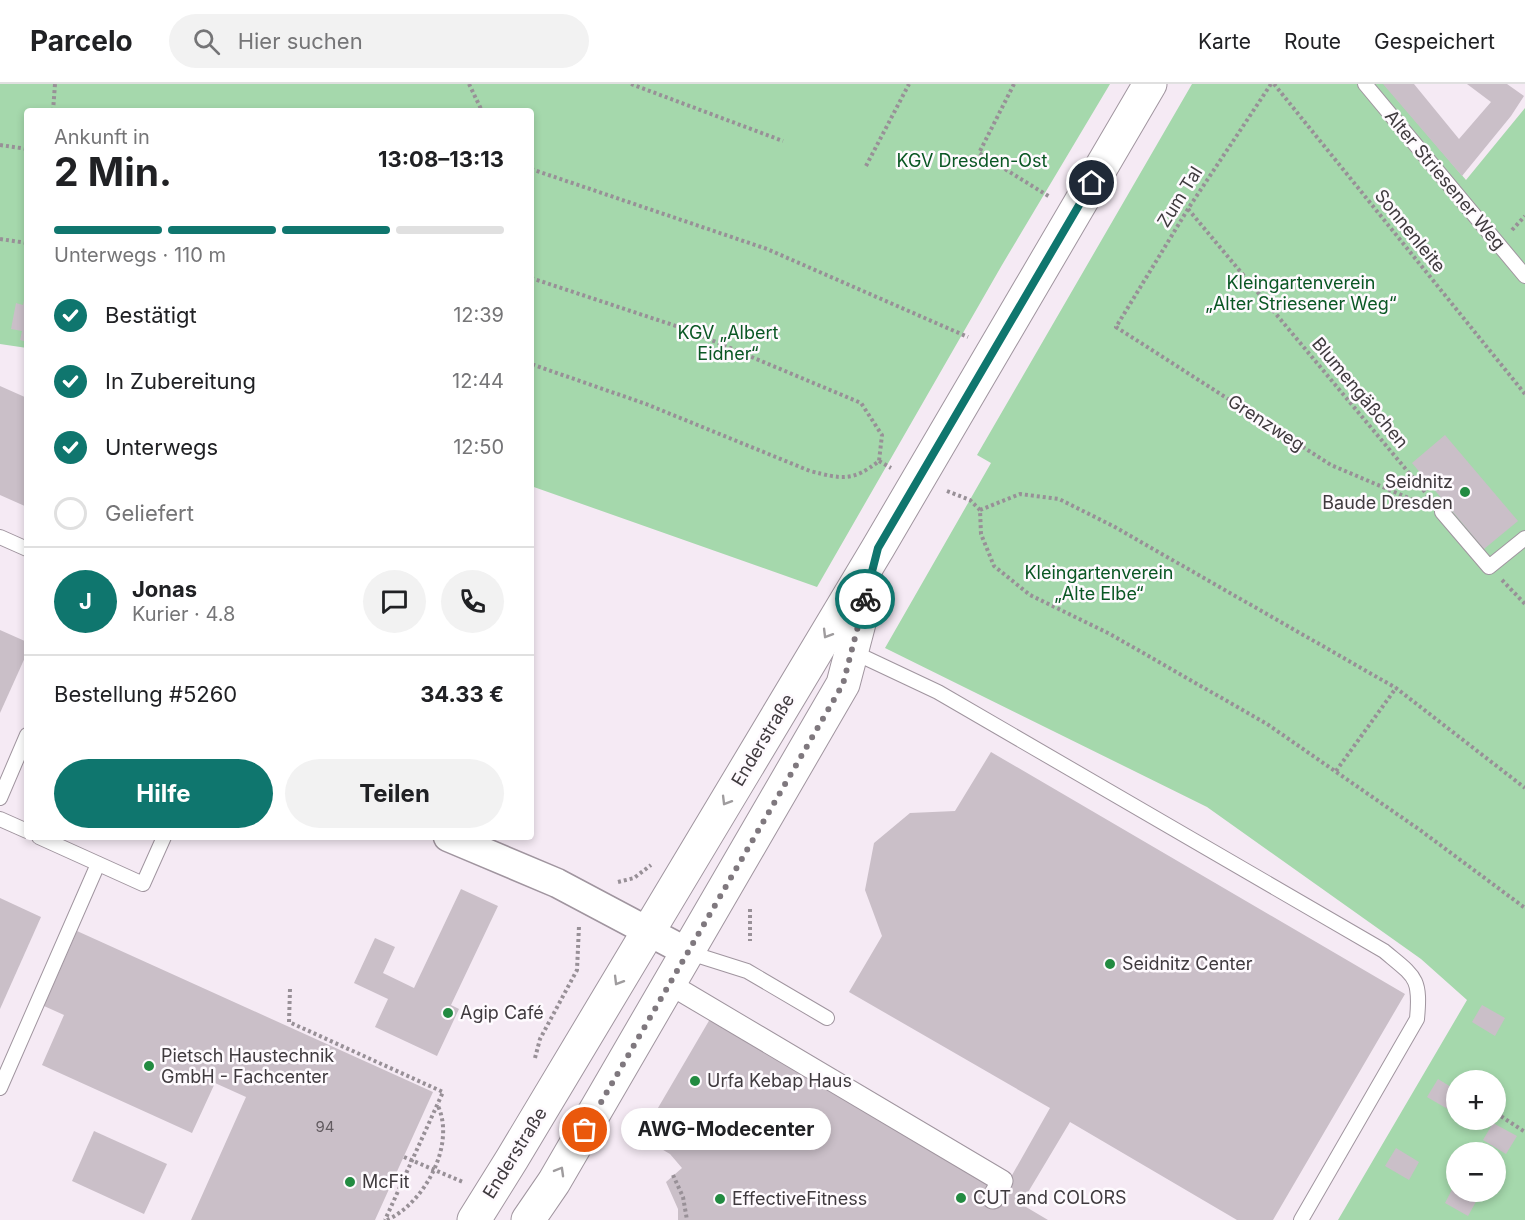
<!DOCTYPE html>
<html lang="de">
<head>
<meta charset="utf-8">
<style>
	:root { --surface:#fff; --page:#f2f2f2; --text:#202124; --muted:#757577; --line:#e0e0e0; --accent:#0f766e }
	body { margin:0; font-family:Inter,sans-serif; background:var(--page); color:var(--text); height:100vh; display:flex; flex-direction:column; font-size:22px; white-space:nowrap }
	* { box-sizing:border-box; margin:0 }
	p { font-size:20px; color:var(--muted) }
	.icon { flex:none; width:33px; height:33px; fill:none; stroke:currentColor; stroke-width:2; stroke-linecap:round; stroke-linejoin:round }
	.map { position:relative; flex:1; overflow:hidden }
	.sheet { position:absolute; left:24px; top:24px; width:510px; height:732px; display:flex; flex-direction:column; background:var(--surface); border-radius:6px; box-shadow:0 3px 9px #0003 }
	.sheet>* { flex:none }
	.tools { position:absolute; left:1446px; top:986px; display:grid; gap:12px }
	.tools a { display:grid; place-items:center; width:60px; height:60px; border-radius:50%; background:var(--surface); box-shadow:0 3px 9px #0003; font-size:30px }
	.pin { position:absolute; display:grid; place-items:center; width:51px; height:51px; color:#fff; margin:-26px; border:3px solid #fff; border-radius:50%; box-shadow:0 2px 6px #0007 }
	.courier { position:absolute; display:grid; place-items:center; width:60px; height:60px; margin:-30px; border:4px solid #0f766e; border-radius:50%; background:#fff; color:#222; box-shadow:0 2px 8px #0007 }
	.bubble { position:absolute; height:42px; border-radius:21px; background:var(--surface); box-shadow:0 3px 9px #0003; font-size:20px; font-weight:700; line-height:42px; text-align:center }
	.summary em { font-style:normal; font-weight:700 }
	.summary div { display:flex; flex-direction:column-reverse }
	.summary { display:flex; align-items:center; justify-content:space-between; height:102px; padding:0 30px }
	h1 { font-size:39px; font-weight:700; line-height:45px }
	.bar { display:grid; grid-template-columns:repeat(4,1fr); gap:9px 6px; align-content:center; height:72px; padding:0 30px }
	.bar i { height:8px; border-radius:4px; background:var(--line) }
	.bar .on { background:var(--accent) }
	.bar p { grid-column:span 4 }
	.line { display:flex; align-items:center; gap:15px; padding:0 30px; border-top:2px solid var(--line) }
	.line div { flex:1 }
	.round { display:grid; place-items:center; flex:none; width:63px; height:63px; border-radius:32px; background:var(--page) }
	ol { padding:0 30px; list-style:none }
	li { display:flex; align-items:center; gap:18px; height:66px }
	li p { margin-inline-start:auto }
	li .icon { padding:6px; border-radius:50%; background:var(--accent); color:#fff; stroke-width:4 }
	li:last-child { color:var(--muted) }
	li i { width:33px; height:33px; border:3px solid var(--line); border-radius:50% }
	.primary-button { display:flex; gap:12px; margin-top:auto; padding:12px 30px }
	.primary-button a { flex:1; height:69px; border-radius:36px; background:var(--accent); color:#fff; font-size:24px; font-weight:700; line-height:69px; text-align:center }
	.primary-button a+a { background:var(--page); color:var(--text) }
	header { display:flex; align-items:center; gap:36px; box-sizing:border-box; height:84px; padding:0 30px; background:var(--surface); border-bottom:2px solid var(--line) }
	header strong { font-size:28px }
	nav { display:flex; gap:33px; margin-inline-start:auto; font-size:21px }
	.search { width:420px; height:54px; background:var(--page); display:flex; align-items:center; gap:15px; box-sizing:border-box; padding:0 21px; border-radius:33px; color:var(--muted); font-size:22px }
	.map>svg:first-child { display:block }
	.green { fill:#a5d8ac; fill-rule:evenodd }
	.building { fill:#cabfc8 }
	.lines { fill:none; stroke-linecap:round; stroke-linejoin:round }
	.service-casing { stroke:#a0959f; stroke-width:16 }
	.pedestrian-casing { stroke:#a0959f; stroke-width:23 }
	.minor-casing { stroke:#a0959f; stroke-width:31 }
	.secondary-casing { stroke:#a0959f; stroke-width:35 }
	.path { stroke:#989097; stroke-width:4; stroke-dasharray:3 3; stroke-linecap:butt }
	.service { stroke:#fff; stroke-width:14 }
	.pedestrian { stroke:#fff; stroke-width:21 }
	.minor { stroke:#fff; stroke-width:28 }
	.secondary { stroke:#fff; stroke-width:33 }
	.oneway { stroke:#9f9c9e }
	.done { stroke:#7f787e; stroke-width:6; stroke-dasharray:0 10.8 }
	.route { stroke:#0f766e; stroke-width:8 }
	.poi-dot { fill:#228b41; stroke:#fefafe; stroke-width:2 }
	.labels { text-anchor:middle; stroke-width:5; stroke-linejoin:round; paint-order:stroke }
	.number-label { font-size:15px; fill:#625b60 }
	.park-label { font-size:18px; fill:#0a5724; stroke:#fefafe }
	.street-label { font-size:18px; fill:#3f3a3e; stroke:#fefafe }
	.poi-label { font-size:18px; fill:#3f3a3e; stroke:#fefafe; text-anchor:start }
</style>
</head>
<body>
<header>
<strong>Parcelo</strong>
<div class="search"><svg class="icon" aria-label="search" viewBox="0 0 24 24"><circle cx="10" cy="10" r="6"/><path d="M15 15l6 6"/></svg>Hier suchen</div>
<nav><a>Karte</a><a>Route</a><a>Gespeichert</a></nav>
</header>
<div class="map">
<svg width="1525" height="1136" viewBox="0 0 1525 1136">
	<rect width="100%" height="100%" fill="#f5eaf4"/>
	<!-- green -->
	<g class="green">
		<path d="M0 0H1110L1002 181 817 503 531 402V27H27V264L0 260Z"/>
		<path d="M1192 0H1384L1466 96 1525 24V1136H1338L1467 916 1421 875 1207 723 885 564 991 379 977 371ZM1456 996H1496V1035H1456ZM1456 1068H1496V1107H1456Z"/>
	</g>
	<!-- building -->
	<g class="building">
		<path d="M1383 0H1414L1459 55 1491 18 1467 0H1507L1524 12 1511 32 1462 92Z"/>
		<path d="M26 208H27V258L20 256 22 247 11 245 16 219 23 221Z"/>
		<path d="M0 302 27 314V423L0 411Z"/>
		<path d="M1445 351 1518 437 1484 465 1412 379Z"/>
		<path d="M0 546 27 558V569L0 629Z"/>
		<path d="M991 668 1405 910 1273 1136H1237L1070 1038 1021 1120 1048 1136H678V1125L666 1098 682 1084 670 1070 641 1053 710 935 993 1100 998 1116 1050 1024 849 908 882 852 865 806 874 759 910 729 955 727Z"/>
		<path d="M461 805 498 822 451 921 459 925 437 972 375 943 388 915 354 899 375 854 395 863 383 889 414 904Z"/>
		<path d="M0 814 41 833 0 925Z"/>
		<path d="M77 847 433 1008 375 1136H191L246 1013 215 999 192 1049 42 981 64 931 44 922Z"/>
		<path d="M1482 921 1505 934 1495 952 1472 938Z"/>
		<path d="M1438 995 1456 1006V1017L1451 1027 1427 1013Z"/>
		<path d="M1493 1039 1517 1052 1506 1070 1483 1056Z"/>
		<path d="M94 1047 167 1080 144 1130 72 1097Z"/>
		<path d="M1396 1064 1419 1078 1409 1096 1385 1082Z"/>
		<path d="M1456 1098V1107H1466L1478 1114 1468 1132 1445 1119Z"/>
	</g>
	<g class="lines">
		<!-- service casing -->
		<g class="service-casing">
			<g id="service">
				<path d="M1365 0 1525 192"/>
				<path d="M1442 428 1489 483 1525 454"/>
				<path d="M0 453 27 465"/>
				<path d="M851 567 938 608 1384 867C1415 893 1421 893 1417 935L1301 1136"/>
				<path d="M0 714 27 651"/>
				<path d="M0 735 27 747"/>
				<path d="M39 753 143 800 164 753"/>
				<path d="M687 868 747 887 827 934"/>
				<path d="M0 1004 98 780"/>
			</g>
		</g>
		<!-- pedestrian casing -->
		<g class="pedestrian-casing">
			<path id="pedestrian" d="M668 899 1002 1097 993 1114"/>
		</g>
		<!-- minor casing -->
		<g class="minor-casing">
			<path id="minor" d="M448 753 557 799 687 868"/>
		</g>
		<!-- secondary casing -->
		<g class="secondary-casing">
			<g id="secondary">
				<path d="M474 1136 512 1075 878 464 1150 0"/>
				<path d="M528 1136 554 1098 843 600 869 501"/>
			</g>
		</g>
		<!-- path -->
		<g class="path">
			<path d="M469 0 482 27"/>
			<path d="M631 0 783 57"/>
			<path d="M1014 0 979 69 1050 113"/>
			<path d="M1271 0 1188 125 1116 243 1331 381 1425 421"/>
			<path d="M1274 0 1525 310"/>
			<path d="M53 27 55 0"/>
			<path d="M0 61 27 65"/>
			<path d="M866 82 909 0"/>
			<path d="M531 85 767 165 968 253"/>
			<path d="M1188 125 1430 414"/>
			<path d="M1512 146 1525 132"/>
			<path d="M0 155 27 159"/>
			<path d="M531 194 685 245 861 319 882 351 879 377C852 398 842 395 810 387L646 320 531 280"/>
			<path d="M879 377 891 384"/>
			<path d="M947 407 970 416 980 426 981 450 994 482 1030 511 1110 550 1267 640 1420 746 1525 824"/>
			<path d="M980 426 1020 410 1059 415 1113 442 1396 604 1525 704"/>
			<path d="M1502 496 1525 520"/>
			<path d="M1336 687 1396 604"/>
			<path d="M618 798 634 794 651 781"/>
			<path d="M750 825V857"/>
			<path d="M290 905 289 938 443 1008 385 1136"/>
			<path d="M535 974 540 955 577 886 579 842"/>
			<path d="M1496 1029 1525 1048"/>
			<path d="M404 1073 463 1098"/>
			<path d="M673 1091 683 1113 687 1136"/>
			<path d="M387 1136C425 1119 457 1059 437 1020"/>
		</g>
		<!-- service -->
		<use href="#service" class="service"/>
		<!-- pedestrian -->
		<use href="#pedestrian" class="pedestrian"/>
		<!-- minor -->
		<use href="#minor" class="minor"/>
		<!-- secondary -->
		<use href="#secondary" class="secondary"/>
	</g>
	<!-- one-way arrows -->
	<defs><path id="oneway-chevron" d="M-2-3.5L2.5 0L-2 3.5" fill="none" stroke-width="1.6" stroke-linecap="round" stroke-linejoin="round" transform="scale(1.5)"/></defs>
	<g class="oneway">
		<use href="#oneway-chevron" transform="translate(827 550) rotate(121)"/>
		<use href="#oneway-chevron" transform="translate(726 717) rotate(121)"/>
		<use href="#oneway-chevron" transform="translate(618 897) rotate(121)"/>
		<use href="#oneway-chevron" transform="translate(560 1087) rotate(-60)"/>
	</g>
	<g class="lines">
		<!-- done -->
		<path class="done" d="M585 1046 843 600 865 515"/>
		<!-- route -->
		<path class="route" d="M865 515 878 464 1092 99"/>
	</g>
	<!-- markers -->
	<g class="poi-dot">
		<circle cx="1465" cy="408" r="6"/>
		<circle cx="1110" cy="880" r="6"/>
		<circle cx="448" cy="929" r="6"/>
		<circle cx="149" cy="982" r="6"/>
		<circle cx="695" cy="997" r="6"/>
		<circle cx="350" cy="1098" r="6"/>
		<circle cx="961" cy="1114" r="6"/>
		<circle cx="720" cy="1115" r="6"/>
	</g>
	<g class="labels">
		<!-- number labels -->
		<g class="number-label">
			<text x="325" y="1048">94</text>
		</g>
		<!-- park labels -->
		<g class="park-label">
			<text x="972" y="83">KGV Dresden-Ost</text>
			<text x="1301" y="205">Kleingartenverein<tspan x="1301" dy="21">„Alter Striesener Weg“</tspan></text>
			<text x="728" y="255">KGV „Albert<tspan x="728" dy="21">Eidner“</tspan></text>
			<text x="1099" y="495">Kleingartenverein<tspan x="1099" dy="21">„Alte Elbe“</tspan></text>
		</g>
		<!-- street labels -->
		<g class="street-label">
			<text transform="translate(1445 96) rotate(50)" y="6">Alter Striesener Weg</text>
			<text transform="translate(1180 113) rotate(-58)" y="6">Zum Tal</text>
			<text transform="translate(1410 147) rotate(51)" y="6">Sonnenleite</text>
			<text transform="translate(1360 309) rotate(50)" y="6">Blumengäßchen</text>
			<text transform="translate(1266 339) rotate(33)" y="6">Grenzweg</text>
			<text transform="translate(763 656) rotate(-59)" y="6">Enderstraße</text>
			<text transform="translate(515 1069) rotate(-58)" y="6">Enderstraße</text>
		</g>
		<!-- poi labels -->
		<g class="poi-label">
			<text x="1453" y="404" text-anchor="end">Seidnitz<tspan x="1453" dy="21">Baude Dresden</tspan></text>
			<text x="1122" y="886">Seidnitz Center</text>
			<text x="460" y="935">Agip Café</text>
			<text x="161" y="978">Pietsch Haustechnik<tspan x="161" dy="21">GmbH - Fachcenter</tspan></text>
			<text x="707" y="1003">Urfa Kebap Haus</text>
			<text x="362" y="1104">McFit</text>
			<text x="973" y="1120">CUT and COLORS</text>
			<text x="732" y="1121">EffectiveFitness</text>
		</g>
	</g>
</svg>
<div class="tools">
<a>+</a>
<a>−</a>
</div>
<div class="pin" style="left:585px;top:1046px;background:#ea580c"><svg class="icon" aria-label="bag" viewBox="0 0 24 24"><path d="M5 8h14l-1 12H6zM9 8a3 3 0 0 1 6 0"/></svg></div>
<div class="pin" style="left:1092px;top:99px;background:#1f2937"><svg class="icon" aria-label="home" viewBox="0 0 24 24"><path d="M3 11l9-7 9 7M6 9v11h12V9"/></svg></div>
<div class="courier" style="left:865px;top:515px"><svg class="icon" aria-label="bike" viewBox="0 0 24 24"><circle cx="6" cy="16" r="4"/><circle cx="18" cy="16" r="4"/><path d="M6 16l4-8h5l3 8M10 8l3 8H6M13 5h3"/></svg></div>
<div class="bubble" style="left:621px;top:1024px;width:210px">AWG-Modecenter</div>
<section class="sheet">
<div class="summary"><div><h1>2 Min.</h1><p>Ankunft in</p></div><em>13:08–13:13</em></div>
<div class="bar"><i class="on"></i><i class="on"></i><i class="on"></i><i></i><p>Unterwegs · 110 m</p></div>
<ol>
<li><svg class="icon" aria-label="check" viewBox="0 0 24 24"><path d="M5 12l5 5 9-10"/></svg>Bestätigt<p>12:39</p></li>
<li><svg class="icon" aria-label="check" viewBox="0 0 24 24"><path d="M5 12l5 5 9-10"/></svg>In Zubereitung<p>12:44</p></li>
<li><svg class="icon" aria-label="check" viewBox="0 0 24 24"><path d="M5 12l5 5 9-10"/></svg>Unterwegs<p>12:50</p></li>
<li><i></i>Geliefert</li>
</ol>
<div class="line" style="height:108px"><b class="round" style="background:var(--accent);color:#fff">J</b><div><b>Jonas</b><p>Kurier · 4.8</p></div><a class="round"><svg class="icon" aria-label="chat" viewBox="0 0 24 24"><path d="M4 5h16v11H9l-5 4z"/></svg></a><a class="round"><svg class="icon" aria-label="phone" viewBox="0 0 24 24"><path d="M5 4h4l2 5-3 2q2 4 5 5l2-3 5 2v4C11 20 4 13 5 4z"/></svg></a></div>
<div class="line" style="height:78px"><div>Bestellung #5260</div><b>34.33 €</b></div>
<div class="primary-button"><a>Hilfe</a><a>Teilen</a></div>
</section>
</div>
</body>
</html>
